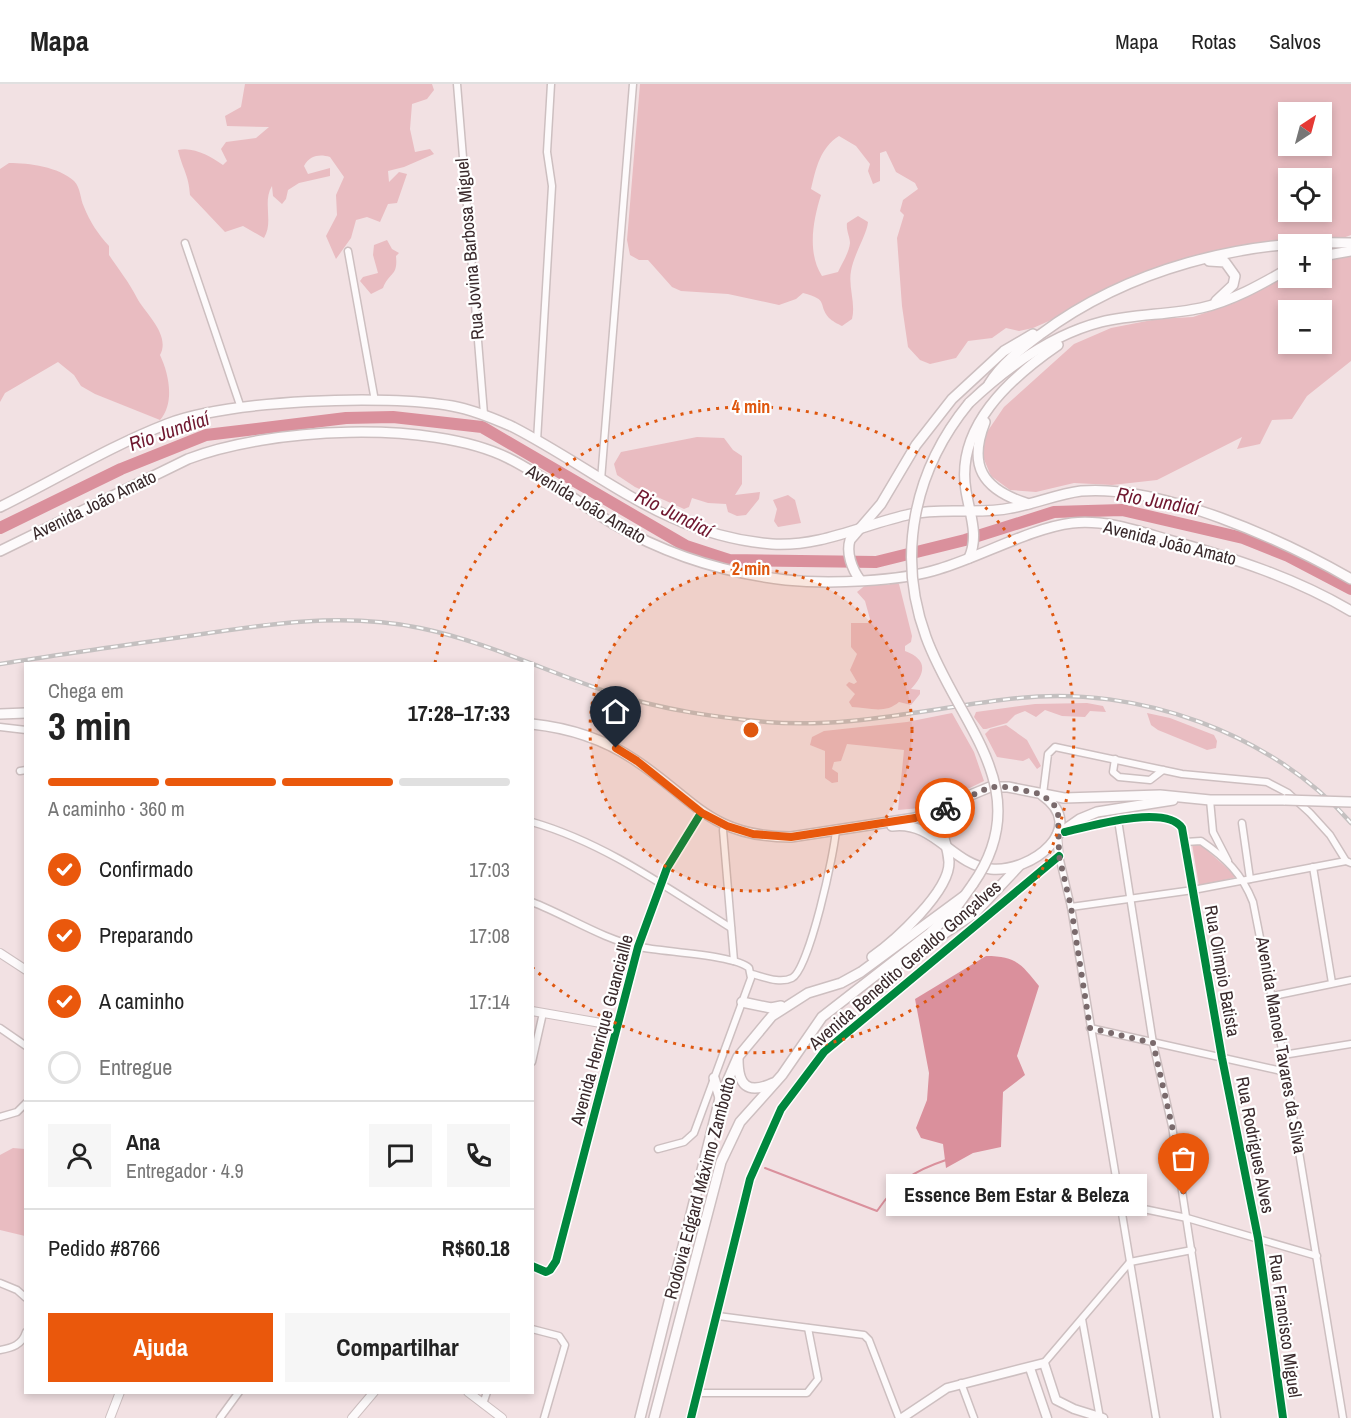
<!DOCTYPE html>
<html lang="pt">
<head>
<meta charset="utf-8">
<style>
	:root { --surface:#fff; --page:#f6f6f6; --text:#222; --muted:#767676; --line:#e0e0e0; --accent:#ea580c }
	body { margin:0; font-family:"Archivo Narrow",sans-serif; background:var(--page); color:var(--text); height:100vh; display:flex; flex-direction:column; font-size:22px; white-space:nowrap }
	* { box-sizing:border-box; margin:0 }
	p { font-size:20px; color:var(--muted) }
	.icon { flex:none; width:33px; height:33px; fill:none; stroke:currentColor; stroke-width:2; stroke-linecap:round; stroke-linejoin:round }
	.map { position:relative; flex:1; overflow:hidden }
	.side { position:absolute; left:24px; top:578px; width:510px; height:732px; display:flex; flex-direction:column; background:var(--surface); border-radius:0px; box-shadow:0 3px 9px #0003 }
	.side>* { flex:none }
	.needle { width:39px; rotate:36deg }
	.fabs { position:absolute; left:1278px; top:18px; display:grid; gap:12px }
	.fabs a { display:grid; place-items:center; width:54px; height:54px; border-radius:0px; background:var(--surface); box-shadow:0 3px 9px #0003; font-size:30px }
	.pin { position:absolute; display:grid; place-items:center; width:51px; height:51px; color:#fff; margin:-62px -26px; border-radius:50% 50% 50% 0; rotate:-45deg; box-shadow:0 0 6px #0007 }
	.pin .icon { rotate:45deg }
	.courier { position:absolute; display:grid; place-items:center; width:60px; height:60px; margin:-30px; border:4px solid #ea580c; border-radius:50%; background:#fff; color:#222; box-shadow:0 2px 8px #0007 }
	.bubble { position:absolute; height:42px; border-radius:0px; background:var(--surface); box-shadow:0 3px 9px #0003; font-size:20px; font-weight:700; line-height:42px; text-align:center }
	.overview em { font-style:normal; font-weight:700 }
	.overview div { display:flex; flex-direction:column-reverse }
	.overview { display:flex; align-items:center; justify-content:space-between; height:102px; padding:0 24px }
	h1 { font-size:39px; font-weight:700; line-height:45px }
	.bar { display:grid; grid-template-columns:repeat(4,1fr); gap:9px 6px; align-content:center; height:72px; padding:0 24px }
	.bar i { height:8px; border-radius:4px; background:var(--line) }
	.bar .on { background:var(--accent) }
	.bar p { grid-column:span 4 }
	.line { display:flex; align-items:center; gap:15px; padding:0 24px; border-top:2px solid var(--line) }
	.line div { flex:1 }
	.round { display:grid; place-items:center; flex:none; width:63px; height:63px; border-radius:0px; background:var(--page) }
	ol { padding:0 24px; list-style:none }
	li { display:flex; align-items:center; gap:18px; height:66px }
	li p { margin-inline-start:auto }
	li .icon { padding:6px; border-radius:50%; background:var(--accent); color:#fff; stroke-width:4 }
	li:last-child { color:var(--muted) }
	li i { width:33px; height:33px; border:3px solid var(--line); border-radius:50% }
	.action { display:flex; gap:12px; margin-top:auto; padding:12px 24px }
	.action a { flex:1; height:69px; border-radius:0px; background:var(--accent); color:#fff; font-size:24px; font-weight:700; line-height:69px; text-align:center }
	.action a+a { background:var(--page); color:var(--text) }
	header { display:flex; align-items:center; gap:36px; box-sizing:border-box; height:84px; padding:0 30px; background:var(--surface); border-bottom:2px solid var(--line) }
	header strong { font-size:28px }
	nav { display:flex; gap:33px; margin-inline-start:auto; font-size:21px }
	.map>svg:first-child { display:block }
	.green { fill:#e9bcc1; fill-rule:evenodd }
	.water { fill:#da909c }
	.lines { fill:none; stroke-linecap:round; stroke-linejoin:round }
	.stream { stroke:#da909c; stroke-width:2 }
	.river { stroke:#da909c; stroke-width:12 }
	.minor-casing { stroke:#cdbfc0; stroke-width:9 }
	.tertiary-casing { stroke:#cdbfc0; stroke-width:10 }
	.secondary-casing { stroke:#cdbfc0; stroke-width:11 }
	.primary-casing { stroke:#cdbfc0; stroke-width:12 }
	.minor { stroke:#fdfafb; stroke-width:6 }
	.tertiary { stroke:#fdfafb; stroke-width:8 }
	.secondary { stroke:#fdfafb; stroke-width:8 }
	.primary { stroke:#fdfafb; stroke-width:9 }
	.rail-casing { stroke:#c4c0c0; stroke-width:4.5 }
	.rail { stroke:#fff; stroke-width:2; stroke-dasharray:7; stroke-linecap:butt }
	.primary-bridge-casing { stroke:#cdbfc0; stroke-width:12; stroke-linecap:butt }
	.primary-bridge { stroke:#fdfafb; stroke-width:9 }
	.cycleway-casing { stroke:#fff; stroke-width:11 }
	.cycleway { stroke:#00873e; stroke-width:8 }
	.done { stroke:#7a6a6c; stroke-width:6; stroke-dasharray:0 10.8 }
	.route { stroke:#ea580c; stroke-width:8 }
	.ring { fill:none; stroke:#df570e; stroke-width:3; stroke-dasharray:3 6 }
	.labels { text-anchor:middle; stroke-width:4.5; stroke-linejoin:round; paint-order:stroke }
	.street-label { font-size:18px; fill:#3a2a2c; stroke:#fff }
	.water-label { font-size:20px; font-style:italic; fill:#6f172f; stroke:#fff }
	.centre { fill:#df570e; stroke:#fff; stroke-width:3 }
	.ring-label { font-size:18px; text-anchor:middle; font-weight:bold; fill:#df570e; stroke:#fff; stroke-width:4.5; stroke-linejoin:round; paint-order:stroke }
</style>
</head>
<body>
<header>
<strong>Mapa</strong>
<nav><a>Mapa</a><a>Rotas</a><a>Salvos</a></nav>
</header>
<div class="map">
<svg width="1351" height="1334" viewBox="0 0 1351 1334">
	<rect width="100%" height="100%" fill="#f2e1e3"/>
	<!-- green -->
	<g class="green">
		<path d="M245 0H432L434 6 427 15 412 20 410 45 415 68 430 65 434 70 404 83 388 87 389 98 399 88 407 90 397 119 388 120 380 138 367 133 356 136 351 154 336 175 326 152 337 131 336 111 344 93 330 73C320 70 310 71 304 82L308 90 330 84V92L299 99 288 106 286 115 282 120 273 112 272 102C262 118 274 138 264 154L243 142 225 148 190 111C189 91 182 84 178 66 193 62 212 73 223 81L227 77 221 65 226 58 256 54 269 43 227 42 225 32 241 23Z"/>
		<path d="M640 0H1351V151L1340 155 1255 160 1195 173 1033 244 1019 247 1006 244 992 254 968 257 956 274 930 280 920 276 908 263 902 222 897 154 904 131 900 127 903 116 918 105 915 99 896 88 886 67 880 69V97L873 100 868 87 870 80 856 62 839 52C820 64 816 84 811 105L821 111C813 136 807 169 822 192L838 188C842 179 849 169 850 159 850 153 846 147 847 139L858 132 868 138C867 150 854 170 851 187 848 203 856 219 852 235L842 242C838 240 832 237 829 234 817 220 830 216 803 209L796 215 779 221 728 210 681 207 672 203 648 176H639L630 171 627 156ZM1288 28H1322V62H1288ZM1288 94H1322V128H1288Z"/>
		<path d="M9 79C29 79 59 83 74 97 81 104 80 115 84 123 90 138 98 150 109 162V171C119 186 129 198 137 214 145 229 171 251 160 271 169 290 175 319 160 336L95 310 81 302 74 291 58 278 5 309 0 318V85Z"/>
		<path d="M387 156 392 165 399 169 396 172C398 193 390 187 383 204L371 210 360 197 363 193 378 189 373 171 374 161Z"/>
		<path d="M1345 170H1351V277L1307 312 1292 335 1272 336 1260 360 1237 365 1242 353 1157 396 1112 401 1074 399 1036 408 1010 406 991 392 983 373 985 351 1004 323 1074 260 1111 244 1157 235 1193 233 1237 218 1288 191V194H1322V178ZM1288 226H1322V260H1288Z"/>
		<path d="M697 353 724 354 733 366 742 372V400L735 411 760 408 759 415 746 431 737 432 728 428 726 420 708 419 692 414 689 423 684 425 635 403 617 391 614 380 621 368Z"/>
		<path d="M788 411 795 416 801 439 778 443 774 437 777 425 773 416Z"/>
		<path d="M892 498 899 500 912 552 911 558 905 562V567C929 576 925 590 911 605L920 606V610L911 621 899 618C884 631 868 623 852 623L849 618 855 610 846 601 849 598 854 600 857 598 850 586 857 570 851 563V539H868L870 535 865 517 857 508 867 500 889 501Z"/>
		<path d="M1087 619 1103 622 1106 628 1090 627 1085 633 1062 632 1045 626 1036 633 1025 627 1015 631 1007 639 986 645H983L974 633 976 628 1035 620Z"/>
		<path d="M952 629 974 668 984 697 931 723 898 726 904 666 847 660 841 677 834 678 832 685 838 689V698L832 699 825 694V667L810 661 812 653 824 647 907 638Z"/>
		<path d="M1147 629 1170 634 1214 651 1217 657 1216 664 1207 666 1158 646 1151 641Z"/>
		<path d="M1006 641 1027 656 1041 682 1037 685 1029 674 1023 677 997 673 985 650 990 645Z"/>
		<path d="M1192 760H1200L1237 793 1199 802Z"/>
		<path d="M13 1064 25 1065V1152L0 1146V1071Z"/>
	</g>
	<!-- water -->
	<path class="water" d="M986 872C1016 872 1021 880 1039 902L1017 972 1025 991 1003 1008 1001 1063 973 1069 946 1084 943 1060 921 1054 916 1044 927 1016 929 989 915 915Z"/>
	<g class="lines">
		<!-- stream -->
		<path class="stream" d="M765 1084 877 1127C897 1098 913 1087 946 1076"/>
		<!-- river -->
		<path class="river" d="M0 444 121 385 206 351 346 334 393 333 482 343 686 462 729 476 876 478 965 456 1054 428 1122 426 1243 454 1288 472 1351 505"/>
		<!-- minor casing -->
		<g class="minor-casing">
			<g id="minor">
				<path d="M457 0 484 330"/>
				<path d="M185 159 241 324"/>
				<path d="M348 167 375 317"/>
				<path d="M537 357 552 102 547 68 551 0"/>
				<path d="M601 396 633 0"/>
				<path d="M0 643 26 646"/>
				<path d="M1115 675 1113 688 1119 693 1150 696 1163 686"/>
				<path d="M20 687 26 686"/>
				<path d="M1043 710 1048 670 1055 663 1182 690 1267 698 1288 709 1310 729 1330 751 1346 777 1351 779"/>
				<path d="M1210 716 1213 748 1228 777"/>
				<path d="M1118 736 1153 959 1172 1042 1217 1334"/>
				<path d="M532 738C605 759 667 804 731 844"/>
				<path d="M1242 739 1250 795"/>
				<path d="M723 746 734 877"/>
				<path d="M1066 747C1090 742 1166 720 1182 744L1222 974 1258 1154 1283 1334"/>
				<path d="M1185 758 1201 757C1226 774 1242 790 1253 818L1283 971 1343 1334"/>
				<path d="M1059 772 1071 823 1156 1334"/>
				<path d="M1313 783 1332 899"/>
				<path d="M532 818C568 832 602 855 640 863 662 868 736 871 749 884L751 894 694 1049 684 1058 658 1065"/>
				<path d="M1071 823 1193 806 1346 777"/>
				<path d="M752 890C764 893 780 900 792 894 809 886 835 767 836 745"/>
				<path d="M1273 912 1351 896"/>
				<path d="M0 944 26 962"/>
				<path d="M1090 944 1286 988"/>
				<path d="M1283 971 1351 960"/>
				<path d="M532 978 543 929"/>
				<path d="M0 1033 17 1028 26 1019"/>
				<path d="M1120 1120 1187 1134 1317 1172"/>
				<path d="M1130 1178 1192 1166"/>
				<path d="M0 1199 17 1206 26 1214"/>
				<path d="M718 1232 864 1251 869 1256 899 1334"/>
				<path d="M1082 1235 1100 1334"/>
				<path d="M532 1245 559 1252 565 1261 544 1334"/>
				<path d="M0 1266C12 1264 22 1261 26 1248"/>
				<path d="M1044 1279 1130 1178"/>
				<path d="M961 1299 974 1334"/>
				<path d="M699 1309H807L818 1295 808 1244"/>
				<path d="M483 1320 487 1308"/>
				<path d="M220 1334 239 1308"/>
			</g>
		</g>
		<!-- tertiary casing -->
		<g class="tertiary-casing">
			<g id="tertiary">
				<path d="M0 869 26 886"/>
				<path d="M532 927 618 942"/>
				<path d="M532 1182 546 1188 550 1186 556 1177 638 863 667 784 701 729"/>
				<path d="M468 1308 502 1334"/>
				<path d="M110 1334 120 1308"/>
				<path d="M352 1334 374 1308"/>
				<path d="M691 1334 750 1095 781 1025 824 968 1059 772 1057 751"/>
			</g>
		</g>
		<!-- secondary casing -->
		<g class="secondary-casing">
			<g id="secondary">
				<path d="M1030 1284 1047 1334"/>
				<path d="M902 1334 947 1304 1044 1279 1056 1316 1074 1325 1103 1334"/>
			</g>
		</g>
		<!-- primary casing -->
		<g class="primary-casing">
			<g id="primary">
				<path d="M1322 172 1351 167"/>
				<path d="M1209 177 1225 178 1235 192 1233 201 1216 217"/>
				<path d="M989 300C1002 279 1021 265 1041 250 1128 185 1244 155 1351 159"/>
				<path d="M969 319C1006 284 1050 251 1101 238 1134 230 1168 231 1201 224 1232 217 1260 201 1288 185"/>
				<path d="M985 338C968 381 982 405 1026 419"/>
				<path d="M0 423C55 396 110 362 167 340 230 316 385 310 452 322 474 326 493 334 513 343 602 389 667 452 772 460 822 463 864 440 911 430 944 423 979 431 1011 424 1035 420 1057 410 1081 407 1160 400 1283 456 1351 495"/>
				<path d="M0 467 188 375C268 344 429 335 508 374 544 392 577 418 612 439 665 470 725 489 786 496 828 500 899 498 939 485 980 473 1031 444 1072 439 1104 435 1138 447 1169 456 1233 474 1293 493 1351 527"/>
				<path d="M969 474C979 452 970 431 966 407 955 343 1010 294 1058 261"/>
				<path d="M860 496C852 485 846 469 850 456L881 420 916 361 952 315 1004 267 1033 250"/>
				<path d="M0 630 26 629"/>
				<path d="M532 640C570 644 604 655 635 676 694 715 710 753 791 753L915 734 990 703H1008L1064 714 1160 711 1210 716H1285"/>
				<path d="M892 742C934 736 952 781 991 785 1031 789 1090 744 1042 711"/>
				<path d="M1057 751 1080 735 1097 728 1173 716"/>
				<path d="M872 873C895 857 950 807 949 778 947 750 934 750 951 721"/>
				<path d="M885 889 975 829 1019 782"/>
				<path d="M742 918 771 924 781 922"/>
				<path d="M738 975C738 1001 747 1011 773 999"/>
				<path d="M714 994 720 1014"/>
				<path d="M640 1334 720 1014 738 973 772 932 808 909 841 899 861 888 964 812"/>
				<path d="M654 1334 721 1078 740 1038 782 991 822 933 930 849 956 824 973 800"/>
			</g>
		</g>
		<!-- minor -->
		<use href="#minor" class="minor"/>
		<!-- tertiary -->
		<use href="#tertiary" class="tertiary"/>
		<!-- secondary -->
		<use href="#secondary" class="secondary"/>
		<!-- primary -->
		<use href="#primary" class="primary"/>
		<!-- rail casing -->
		<g class="rail-casing">
			<path id="rail" d="M0 580C63 570 126 561 189 552 266 540 343 528 420 544 488 558 549 589 614 610 664 626 714 633 766 638 852 645 934 623 1019 614 1136 601 1273 649 1351 739"/>
		</g>
		<!-- rail -->
		<use href="#rail" class="rail"/>
		<!-- primary-bridge casing -->
		<g class="primary-bridge-casing">
			<g id="primary-bridge">
				<path d="M969 319C914 386 896 471 926 553 957 639 1039 705 973 800"/>
				<path d="M1285 716 1351 718"/>
			</g>
		</g>
		<!-- primary-bridge -->
		<use href="#primary-bridge" class="primary-bridge"/>
		<!-- cycleway casing -->
		<g class="cycleway-casing">
			<g id="cycleway">
				<path d="M1065 748C1090 742 1166 720 1182 744L1222 974 1258 1154 1283 1334"/>
				<path d="M532 1182 546 1188 550 1186 556 1177 638 863 667 784 701 729"/>
				<path d="M691 1334 750 1095 781 1025 824 968 1059 772"/>
			</g>
		</g>
		<!-- cycleway -->
		<use href="#cycleway" class="cycleway"/>
	</g>
	<g class="lines">
		<!-- done -->
		<path class="done" d="M945 724 990 703H1008L1040 710 1052 718 1058 727 1059 772 1071 823 1090 944 1153 959 1172 1042 1184 1111"/>
		<!-- route -->
		<path class="route" d="M616 664 637 677 702 729 727 742 753 750 791 753 915 734 945 724"/>
	</g>
	<!-- distance rings -->
	<circle cx="751" cy="646" r="161" fill="#df570e" fill-opacity=".12"/>
	<g class="ring">
		<circle cx="751" cy="646" r="161"/>
		<path d="M435 579A323 323 0 1 1 533 884"/>
	</g>
	<g class="labels">
		<!-- street labels -->
		<g class="street-label">
			<text transform="translate(470 165) rotate(-95)" y="6">Rua Jovina Barbosa Miguel</text>
			<text transform="translate(586 420) rotate(31)" y="6">Avenida João Amato</text>
			<text transform="translate(94 421) rotate(-26)" y="6">Avenida João Amato</text>
			<text transform="translate(1170 459) rotate(14)" y="6">Avenida João Amato</text>
			<text transform="translate(905 881) rotate(-41)" y="6">Avenida Benedito Geraldo Gonçalves</text>
			<text transform="translate(1222 887) rotate(80)" y="6">Rua Olimpio Batista</text>
			<text transform="translate(602 946) rotate(-75)" y="6">Avenida Henrique Guanciallle</text>
			<text transform="translate(1281 961) rotate(80)" y="6">Avenida Manoel Tavares da Silva</text>
			<text transform="translate(1255 1061) rotate(79)" y="6">Rua Rodrigues Alves</text>
			<text transform="translate(700 1104) rotate(-75)" y="6">Rodovia Edgard Máximo Zambotto</text>
			<text transform="translate(1285 1242) rotate(82)" y="6">Rua Francisco Miguel</text>
		</g>
		<!-- water labels -->
		<g class="water-label">
			<text transform="translate(169 347) rotate(-19)" y="7">Rio Jundiaí</text>
			<text transform="translate(1158 417) rotate(10)" y="7">Rio Jundiaí</text>
			<text transform="translate(674 429) rotate(27)" y="7">Rio Jundiaí</text>
		</g>
	</g>
	<circle cx="751" cy="646" r="9" class="centre"/>
	<g class="ring-label">
		<text x="751" y="329">4 min</text>
		<text x="751" y="491">2 min</text>
	</g>
</svg>
<div class="fabs">
<a><svg class="needle" viewBox="-14 -14 28 28"><path d="M0-13l5 13h-10z" fill="#e53935"/><path d="M0 13l5-13h-10z" fill="#767676"/></svg></a>
<a><svg class="icon" aria-label="locate" viewBox="0 0 24 24"><circle cx="12" cy="12" r="6"/><path d="M12 2v4M12 18v4M2 12h4M18 12h4"/></svg></a>
<a>+</a>
<a>−</a>
</div>
<div class="pin" style="left:1184px;top:1111px;background:#ea580c"><svg class="icon" aria-label="bag" viewBox="0 0 24 24"><path d="M5 8h14l-1 12H6zM9 8a3 3 0 0 1 6 0"/></svg></div>
<div class="pin" style="left:616px;top:664px;background:#1f2937"><svg class="icon" aria-label="home" viewBox="0 0 24 24"><path d="M3 11l9-7 9 7M6 9v11h12V9"/></svg></div>
<div class="courier" style="left:945px;top:724px"><svg class="icon" aria-label="bike" viewBox="0 0 24 24"><circle cx="6" cy="16" r="4"/><circle cx="18" cy="16" r="4"/><path d="M6 16l4-8h5l3 8M10 8l3 8H6M13 5h3"/></svg></div>
<div class="bubble" style="left:886px;top:1090px;width:261px">Essence Bem Estar &amp; Beleza</div>
<section class="side">
<div class="overview"><div><h1>3 min</h1><p>Chega em</p></div><em>17:28–17:33</em></div>
<div class="bar"><i class="on"></i><i class="on"></i><i class="on"></i><i></i><p>A caminho · 360 m</p></div>
<ol>
<li><svg class="icon" aria-label="check" viewBox="0 0 24 24"><path d="M5 12l5 5 9-10"/></svg>Confirmado<p>17:03</p></li>
<li><svg class="icon" aria-label="check" viewBox="0 0 24 24"><path d="M5 12l5 5 9-10"/></svg>Preparando<p>17:08</p></li>
<li><svg class="icon" aria-label="check" viewBox="0 0 24 24"><path d="M5 12l5 5 9-10"/></svg>A caminho<p>17:14</p></li>
<li><i></i>Entregue</li>
</ol>
<div class="line" style="height:108px"><a class="round"><svg class="icon" aria-label="person" viewBox="0 0 24 24"><circle cx="12" cy="8" r="4"/><path d="M4 21q1-7 8-7t8 7"/></svg></a><div><b>Ana</b><p>Entregador · 4.9</p></div><a class="round"><svg class="icon" aria-label="chat" viewBox="0 0 24 24"><path d="M4 5h16v11H9l-5 4z"/></svg></a><a class="round"><svg class="icon" aria-label="phone" viewBox="0 0 24 24"><path d="M5 4h4l2 5-3 2q2 4 5 5l2-3 5 2v4C11 20 4 13 5 4z"/></svg></a></div>
<div class="line" style="height:78px"><div>Pedido #8766</div><b>R$60.18</b></div>
<div class="action"><a>Ajuda</a><a>Compartilhar</a></div>
</section>
</div>
</body>
</html>
